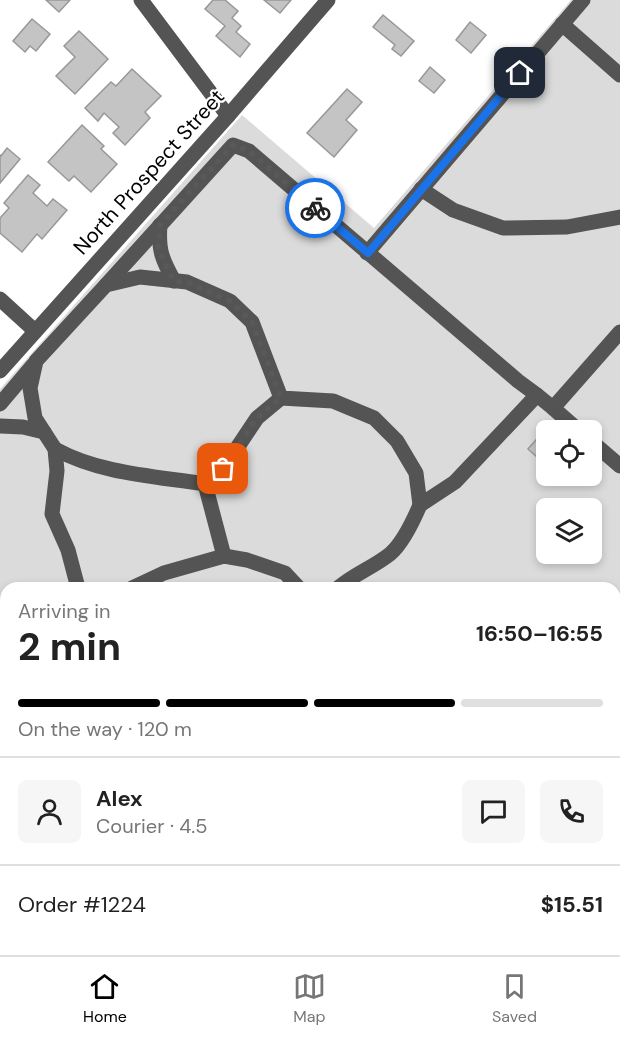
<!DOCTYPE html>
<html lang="en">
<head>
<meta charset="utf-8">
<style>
	:root { --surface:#fff; --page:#f6f6f6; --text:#222; --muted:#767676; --line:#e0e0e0; --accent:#000 }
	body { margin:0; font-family:"DM Sans",sans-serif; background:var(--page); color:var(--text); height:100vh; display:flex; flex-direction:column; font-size:22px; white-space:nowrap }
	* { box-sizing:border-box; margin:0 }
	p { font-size:20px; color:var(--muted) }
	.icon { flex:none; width:33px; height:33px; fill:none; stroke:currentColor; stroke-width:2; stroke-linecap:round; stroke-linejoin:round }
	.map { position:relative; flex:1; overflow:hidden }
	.details { position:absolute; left:0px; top:582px; width:621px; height:374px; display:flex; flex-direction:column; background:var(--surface); border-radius:18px 18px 0 0; box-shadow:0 3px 9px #0003 }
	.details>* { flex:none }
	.fabs { position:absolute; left:536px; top:420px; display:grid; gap:12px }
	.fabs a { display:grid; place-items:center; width:66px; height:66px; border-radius:9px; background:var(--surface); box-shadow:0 3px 9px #0003; font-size:30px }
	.pin { position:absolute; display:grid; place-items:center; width:51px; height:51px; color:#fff; margin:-26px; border-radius:12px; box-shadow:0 3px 9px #0006 }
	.courier { position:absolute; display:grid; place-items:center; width:60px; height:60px; margin:-30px; border:4px solid #1a73e8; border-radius:50%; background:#fff; color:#222; box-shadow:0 2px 8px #0007 }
	.overview em { font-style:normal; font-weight:700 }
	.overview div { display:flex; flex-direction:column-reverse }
	.overview { display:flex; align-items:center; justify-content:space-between; height:102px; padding:0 18px }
	h1 { font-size:39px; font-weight:700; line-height:45px }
	.bar { display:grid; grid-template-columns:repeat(4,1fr); gap:9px 6px; align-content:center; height:72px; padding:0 18px }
	.bar i { height:8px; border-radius:4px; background:var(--line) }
	.bar .selected { background:var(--accent) }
	.bar p { grid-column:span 4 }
	.line { display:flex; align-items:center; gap:15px; padding:0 18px; border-top:2px solid var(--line) }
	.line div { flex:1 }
	.round { display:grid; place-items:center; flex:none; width:63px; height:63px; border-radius:9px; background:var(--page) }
	.tabs { display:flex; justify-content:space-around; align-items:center; height:84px; border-top:2px solid var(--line); background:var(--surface); font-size:16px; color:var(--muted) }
	.tabs a { display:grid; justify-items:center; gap:3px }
	.tabs .selected { color:var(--accent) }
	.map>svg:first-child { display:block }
	.green { fill:#dbdbdb; fill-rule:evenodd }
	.building { fill:#c4c4c4; stroke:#989898; stroke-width:1.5 }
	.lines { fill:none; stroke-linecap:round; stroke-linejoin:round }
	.minor { stroke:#545454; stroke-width:15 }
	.done { stroke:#595959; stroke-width:6; stroke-dasharray:0 10.8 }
	.route { stroke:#1a73e8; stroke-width:8 }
	.labels { text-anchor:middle; stroke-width:4.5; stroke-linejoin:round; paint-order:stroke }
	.street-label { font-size:21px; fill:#000; stroke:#fff }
</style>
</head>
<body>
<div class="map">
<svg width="620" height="955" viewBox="0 0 620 955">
	<rect width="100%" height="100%" fill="#fff"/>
	<!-- green -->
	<path class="green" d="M571 0H620V762H615V588H6V744H0V389L242 115 374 228ZM546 430H591V476H546ZM546 508H591V554H546Z"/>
	<!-- building -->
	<g class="building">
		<path d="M46 0H70L59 12Z"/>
		<path d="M213 0H225L238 11 232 18 241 26 236 32 250 44 240 57 216 36 225 26 205 9Z"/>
		<path d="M264 0H291L280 13Z"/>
		<path d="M383 15 414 41 401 56 392 49 395 45 373 27Z"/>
		<path d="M32 19 50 34 36 51 30 46 25 52 13 41Z"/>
		<path d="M470 22 486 35 471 53 456 40Z"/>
		<path d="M79 31 108 59 75 94 56 76 75 57 64 46Z"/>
		<path d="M430 67 445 80 434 93 419 81Z"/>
		<path d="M132 69 161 96 145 112 150 118 125 145 113 133 119 127 104 113 98 121 85 108 111 82 116 86Z"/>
		<path d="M347 89 362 102 346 120 357 130 334 157 307 133Z"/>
		<path d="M82 125 104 146 101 149 117 164 91 192 74 176 69 181 48 162Z"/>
		<path d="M7 148 20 159 0 183V155L1 156Z"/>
		<path d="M28 175 40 185 33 193 47 206 53 199 67 210 42 239 37 234 22 252 0 233V218L9 208 4 203Z"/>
		<path d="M543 432 546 435V465L528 449Z"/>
		<rect x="615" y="827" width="5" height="20"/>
		<path d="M6 847V877L0 871V854Z"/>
		<path d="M617 923 620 925V951L615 946V925Z"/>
		<path d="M88 950H133L128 955H94Z"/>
		<path d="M322 950H345L340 955H328Z"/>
		<path d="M449 950H476L481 954 444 955Z"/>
	</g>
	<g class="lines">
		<!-- minor -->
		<g class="minor">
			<path d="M141 0 228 116"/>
			<path d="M562 24 620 75"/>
			<path d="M421 189 453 210 503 228 567 227 620 217"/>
			<path d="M160 225C158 250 162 259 174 281"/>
			<path d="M367 253 583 0"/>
			<path d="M106 285 233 145 249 151 518 381 537 395"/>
			<path d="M0 299 35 331"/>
			<path d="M0 371 228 116 328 0"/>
			<path d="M0 404 33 365"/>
			<path d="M0 426 23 427 44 432"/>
			<path d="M578 430 553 408 620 332"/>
			<path d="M591 441 620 466"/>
			<path d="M55 449C101 474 154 476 205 484L223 469 257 418 281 398"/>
			<path d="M205 484 224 556"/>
			<path d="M78 588 68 550 52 514 57 471 55 449 35 418 30 388 36 361 106 285 140 277 187 282 230 301 252 322 281 398 333 401 374 418 397 441 416 473 420 505 455 482 537 395 553 408"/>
			<path d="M132 588 164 573 224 556 247 560 285 573 299 588"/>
			<path d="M338 588C354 574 374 567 390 554 402 544 414 519 420 505"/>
			<path d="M0 656 6 661"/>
			<path d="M615 693 620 688"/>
			<path d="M0 698 6 691"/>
			<path d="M0 760H6"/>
			<path d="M615 778H620"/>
			<path d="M615 903 620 898"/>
			<path d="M28 955 33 950"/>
			<path d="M385 955 390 950"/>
			<path d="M568 955 573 950"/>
		</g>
	</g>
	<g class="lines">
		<!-- done -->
		<path class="done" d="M223 469 257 418 281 398 252 322 230 301 187 282 174 281 166 266 158 246 160 225 233 145 249 151 315 208"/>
		<!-- route -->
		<path class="route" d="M315 208 368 253 520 73"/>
	</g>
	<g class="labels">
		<!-- street labels -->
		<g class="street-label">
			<text transform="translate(149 172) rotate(-48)" y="7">North Prospect Street</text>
		</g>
	</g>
</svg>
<div class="fabs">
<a><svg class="icon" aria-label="locate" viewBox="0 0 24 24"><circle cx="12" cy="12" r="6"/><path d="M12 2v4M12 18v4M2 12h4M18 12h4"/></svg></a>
<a><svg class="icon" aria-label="layers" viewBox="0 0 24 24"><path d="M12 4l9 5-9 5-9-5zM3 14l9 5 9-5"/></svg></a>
</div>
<div class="pin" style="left:223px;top:469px;background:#ea580c"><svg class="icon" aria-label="bag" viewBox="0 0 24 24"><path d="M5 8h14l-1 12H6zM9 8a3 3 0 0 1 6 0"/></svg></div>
<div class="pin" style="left:520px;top:73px;background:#1f2937"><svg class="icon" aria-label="home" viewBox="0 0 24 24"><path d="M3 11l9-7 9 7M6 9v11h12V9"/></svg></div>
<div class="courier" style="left:315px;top:208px"><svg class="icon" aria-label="bike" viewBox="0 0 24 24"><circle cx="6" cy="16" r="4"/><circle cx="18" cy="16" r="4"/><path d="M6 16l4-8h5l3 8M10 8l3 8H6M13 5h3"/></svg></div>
<section class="details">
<div class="overview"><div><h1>2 min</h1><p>Arriving in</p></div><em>16:50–16:55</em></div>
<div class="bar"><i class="selected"></i><i class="selected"></i><i class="selected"></i><i></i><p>On the way · 120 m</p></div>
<div class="line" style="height:108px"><a class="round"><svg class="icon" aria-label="person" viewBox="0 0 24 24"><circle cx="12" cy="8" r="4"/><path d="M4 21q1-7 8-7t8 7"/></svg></a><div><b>Alex</b><p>Courier · 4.5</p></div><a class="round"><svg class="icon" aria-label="chat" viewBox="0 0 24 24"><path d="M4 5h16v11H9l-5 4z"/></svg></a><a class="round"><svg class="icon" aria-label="phone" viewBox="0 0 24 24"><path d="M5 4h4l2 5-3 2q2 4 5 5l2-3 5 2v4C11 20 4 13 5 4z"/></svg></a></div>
<div class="line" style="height:78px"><div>Order #1224</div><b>$15.51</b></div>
</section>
</div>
<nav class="tabs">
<a class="selected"><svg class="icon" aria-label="home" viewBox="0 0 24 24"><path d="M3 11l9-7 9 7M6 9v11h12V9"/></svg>Home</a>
<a><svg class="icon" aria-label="map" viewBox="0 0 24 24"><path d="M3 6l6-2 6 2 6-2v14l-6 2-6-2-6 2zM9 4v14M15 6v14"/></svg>Map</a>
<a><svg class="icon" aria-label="saved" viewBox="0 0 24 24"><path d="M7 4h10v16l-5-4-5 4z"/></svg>Saved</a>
</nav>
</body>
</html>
